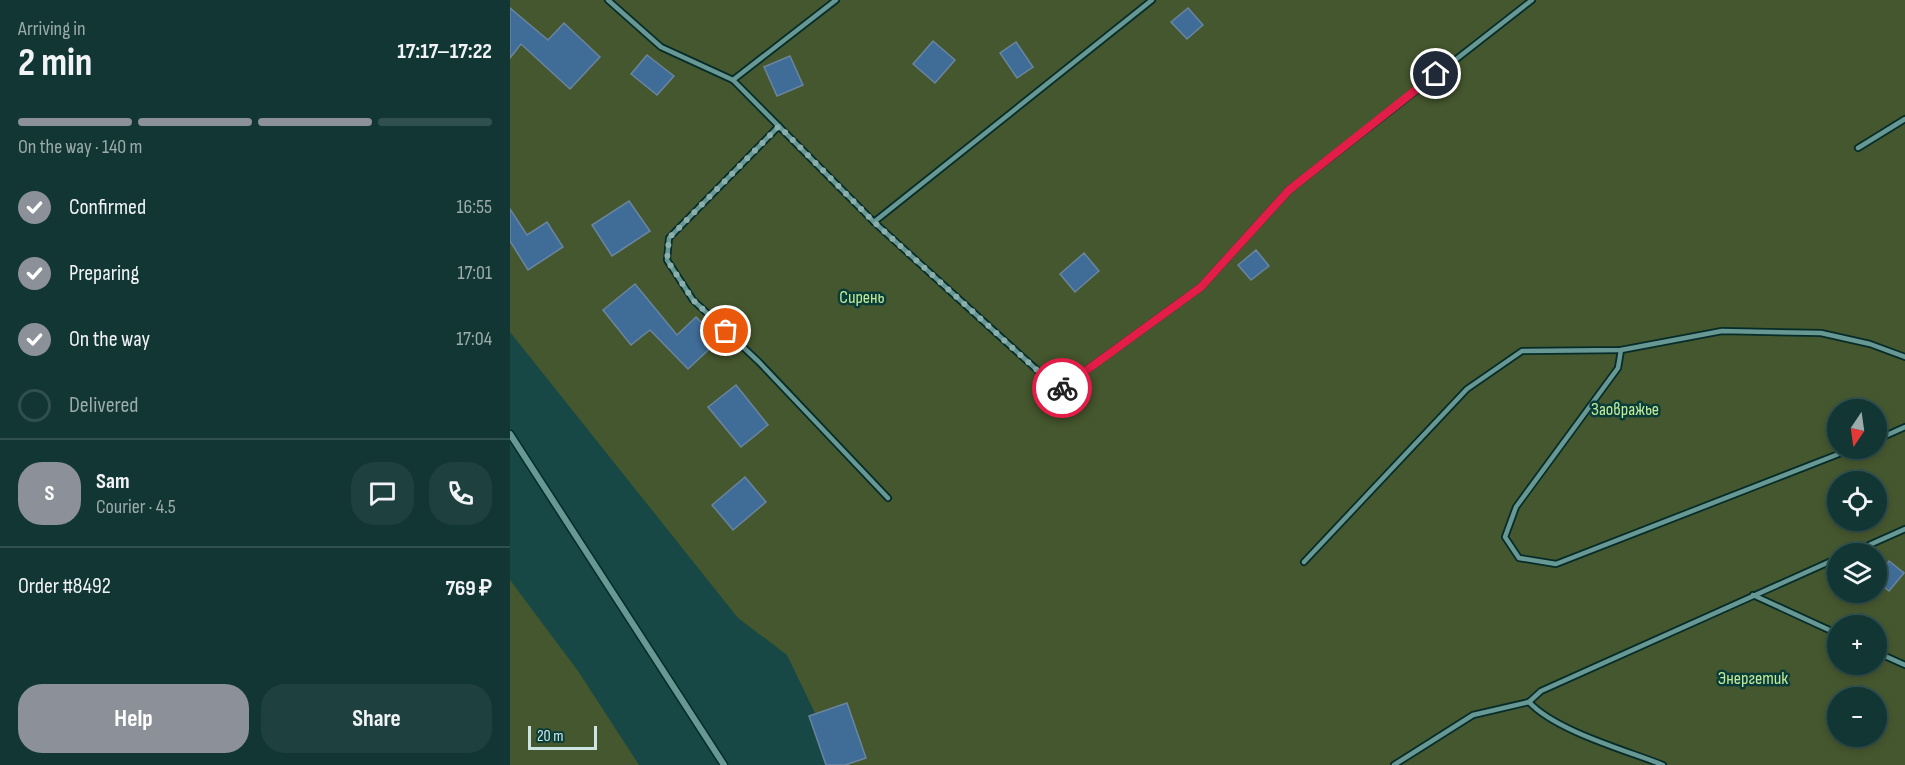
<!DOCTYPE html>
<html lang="en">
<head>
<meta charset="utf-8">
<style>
	:root { --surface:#113634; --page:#1e4140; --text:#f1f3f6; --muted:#9cabac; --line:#30504f; --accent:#8c9099 }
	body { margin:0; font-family:"Sofia Sans Condensed",sans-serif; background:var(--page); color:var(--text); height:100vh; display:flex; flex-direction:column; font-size:22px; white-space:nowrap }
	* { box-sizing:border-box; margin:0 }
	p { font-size:20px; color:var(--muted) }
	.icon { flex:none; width:33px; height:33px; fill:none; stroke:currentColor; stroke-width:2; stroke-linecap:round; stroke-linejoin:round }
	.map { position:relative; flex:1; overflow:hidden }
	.details { display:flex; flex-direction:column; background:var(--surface); width:510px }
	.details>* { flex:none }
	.needle { width:39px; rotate:193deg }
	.buttons { position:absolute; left:1317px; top:399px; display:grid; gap:12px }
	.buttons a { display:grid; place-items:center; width:60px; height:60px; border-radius:50%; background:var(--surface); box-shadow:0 3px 9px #0003,0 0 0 2px var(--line); font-size:30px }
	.scale { position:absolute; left:18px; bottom:15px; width:69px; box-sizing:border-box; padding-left:6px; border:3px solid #cde6e3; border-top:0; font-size:16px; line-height:21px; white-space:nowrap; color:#cde6e3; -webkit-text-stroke:4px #093d3a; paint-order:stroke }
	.pin { position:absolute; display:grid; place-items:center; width:51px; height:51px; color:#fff; margin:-26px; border:3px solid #fff; border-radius:50%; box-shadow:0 2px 6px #0007 }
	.courier { position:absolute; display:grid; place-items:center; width:60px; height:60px; margin:-30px; border:4px solid #e11d48; border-radius:50%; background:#fff; color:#222; box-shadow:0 2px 8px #0007 }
	.overview em { font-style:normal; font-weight:700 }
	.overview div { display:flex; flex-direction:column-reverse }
	.overview { display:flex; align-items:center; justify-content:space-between; height:102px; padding:0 18px }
	h1 { font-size:39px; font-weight:700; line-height:45px }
	.bar { display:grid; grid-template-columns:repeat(4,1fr); gap:9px 6px; align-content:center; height:72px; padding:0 18px }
	.bar i { height:8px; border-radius:4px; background:var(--line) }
	.bar .on { background:var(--accent) }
	.bar p { grid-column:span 4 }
	.line { display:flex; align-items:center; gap:15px; padding:0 18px; border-top:2px solid var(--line) }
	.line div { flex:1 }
	.round { display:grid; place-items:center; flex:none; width:63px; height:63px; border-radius:24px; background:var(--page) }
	ol { padding:0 18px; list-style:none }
	li { display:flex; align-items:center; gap:18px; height:66px }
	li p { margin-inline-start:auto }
	li .icon { padding:6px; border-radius:50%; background:var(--accent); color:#fff; stroke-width:4 }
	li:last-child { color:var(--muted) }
	li i { width:33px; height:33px; border:3px solid var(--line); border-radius:50% }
	.primary-button { display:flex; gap:12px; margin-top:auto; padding:12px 18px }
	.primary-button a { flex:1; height:69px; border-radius:24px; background:var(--accent); color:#fff; font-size:24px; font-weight:700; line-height:69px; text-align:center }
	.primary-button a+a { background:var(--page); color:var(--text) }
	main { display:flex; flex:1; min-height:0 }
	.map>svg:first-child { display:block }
	.green { fill:#45572e; fill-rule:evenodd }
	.building { fill:#406d97; stroke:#6a85a0; stroke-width:1.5 }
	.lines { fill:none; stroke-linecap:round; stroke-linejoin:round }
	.service-casing { stroke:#062c2a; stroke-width:8 }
	.minor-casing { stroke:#062c2a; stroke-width:9 }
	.service { stroke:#689894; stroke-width:4.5 }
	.minor { stroke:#689894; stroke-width:6 }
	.done { stroke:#8dafac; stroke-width:6; stroke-dasharray:0 10.8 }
	.route { stroke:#e11d48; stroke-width:8 }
	.labels { text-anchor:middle; stroke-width:5; stroke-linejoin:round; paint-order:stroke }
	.park-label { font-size:18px; fill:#c4ea98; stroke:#093d3a }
</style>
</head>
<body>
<main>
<section class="details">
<div class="overview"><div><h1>2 min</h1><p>Arriving in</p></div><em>17:17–17:22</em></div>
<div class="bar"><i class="on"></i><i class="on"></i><i class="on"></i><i></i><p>On the way · 140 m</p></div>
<ol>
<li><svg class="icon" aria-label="check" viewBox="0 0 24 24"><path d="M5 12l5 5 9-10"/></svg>Confirmed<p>16:55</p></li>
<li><svg class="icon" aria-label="check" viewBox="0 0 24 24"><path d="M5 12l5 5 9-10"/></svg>Preparing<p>17:01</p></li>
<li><svg class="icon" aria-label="check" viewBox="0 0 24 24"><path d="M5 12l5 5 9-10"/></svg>On the way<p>17:04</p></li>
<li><i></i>Delivered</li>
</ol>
<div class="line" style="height:108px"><b class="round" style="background:var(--accent);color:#fff">S</b><div><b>Sam</b><p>Courier · 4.5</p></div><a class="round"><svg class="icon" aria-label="chat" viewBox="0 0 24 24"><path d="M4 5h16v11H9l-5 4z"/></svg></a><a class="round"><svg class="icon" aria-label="phone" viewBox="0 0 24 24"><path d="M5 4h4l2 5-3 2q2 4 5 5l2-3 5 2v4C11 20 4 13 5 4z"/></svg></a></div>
<div class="line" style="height:78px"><div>Order #8492</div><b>769 ₽</b></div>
<div class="primary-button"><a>Help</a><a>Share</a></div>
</section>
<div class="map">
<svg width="1395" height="765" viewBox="0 0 1395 765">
	<rect width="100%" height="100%" fill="#174845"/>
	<!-- green -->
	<g class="green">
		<path d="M0 0H1395V765H330L277 655 228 618 0 332ZM1328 410H1366V448H1328ZM1328 482H1366V520H1328ZM1328 554H1366V592H1328ZM1328 626H1366V664H1328ZM1328 698H1366V736H1328Z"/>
		<path d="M0 580 68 671 129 765H0Z"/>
	</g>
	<!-- building -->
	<g class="building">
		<path d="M0 8 38 40 54 23 90 57 60 89 11 44 0 58Z"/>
		<path d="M678 8 693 25 677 39 661 22Z"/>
		<path d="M423 41 445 60 425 83 403 64Z"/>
		<path d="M506 42 523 67 507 78 490 53Z"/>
		<path d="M137 55 164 76 147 95 121 74Z"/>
		<path d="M280 56 293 85 267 96 254 67Z"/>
		<path d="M119 201 140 231 102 256 82 225Z"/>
		<path d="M0 209 17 235 37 222 53 247 18 270 0 241Z"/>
		<path d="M746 250 759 266 741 280 728 265Z"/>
		<path d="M574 253 589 271 565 292 550 274Z"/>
		<path d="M125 284 167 335 186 317 209 340 178 369 140 330 121 345 93 310Z"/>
		<path d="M226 385 258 425 231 447 198 407Z"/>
		<path d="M235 477 256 502 223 530 202 505Z"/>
		<path d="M1379 561 1394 573 1379 591 1366 580Z"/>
		<path d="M337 703 356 758 335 765H316L299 716Z"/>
	</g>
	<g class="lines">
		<!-- service casing -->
		<g class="service-casing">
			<g id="service">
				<path d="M98 0 151 47 223 80 364 222 549 390 691 287 779 190 1022 0"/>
				<path d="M223 80 326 0"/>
				<path d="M269 126 159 238 157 260 183 300 249 362 378 498"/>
				<path d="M1348 148 1395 119"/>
				<path d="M364 222 642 0"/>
				<path d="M1111 350 1108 368 1006 507 995 537 1009 558 1046 564 1344 448"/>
				<path d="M1366 440 1395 427"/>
				<path d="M1339 554 1395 529"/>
				<path d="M794 562 957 389 1012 351 1111 350 1212 331 1311 333 1360 344 1395 357"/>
				<path d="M1243 595 1328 634"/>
				<path d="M1366 652 1395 665"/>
				<path d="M1019 702C1046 731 1115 750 1153 765"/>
				<path d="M884 765 963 715 1019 702 1031 691 1328 558"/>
			</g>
		</g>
		<!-- minor casing -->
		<g class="minor-casing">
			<path id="minor" d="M0 434 214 765"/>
		</g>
		<!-- service -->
		<use href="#service" class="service"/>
		<!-- minor -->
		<use href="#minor" class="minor"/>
	</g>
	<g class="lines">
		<!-- done -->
		<path class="done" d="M216 331 183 300 157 260 159 238 269 126 364 222 549 390 552 388"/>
		<!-- route -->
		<path class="route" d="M552 388 691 287 779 190 926 74"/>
	</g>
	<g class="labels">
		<!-- park labels -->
		<g class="park-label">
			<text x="352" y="303">Сирень</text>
			<text x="1115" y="415">Заовражье</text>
			<text x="1243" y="684">Энергетик</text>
		</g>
	</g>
</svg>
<div class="buttons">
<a><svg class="needle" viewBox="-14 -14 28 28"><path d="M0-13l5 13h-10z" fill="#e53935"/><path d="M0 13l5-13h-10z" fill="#9cabac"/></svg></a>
<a><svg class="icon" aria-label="locate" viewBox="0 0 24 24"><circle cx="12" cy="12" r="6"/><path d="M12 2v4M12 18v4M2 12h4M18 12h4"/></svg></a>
<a><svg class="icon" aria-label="layers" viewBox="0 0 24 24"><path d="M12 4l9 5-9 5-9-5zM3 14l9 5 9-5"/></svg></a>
<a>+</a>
<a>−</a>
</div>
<div class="scale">20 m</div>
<div class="pin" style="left:216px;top:331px;background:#ea580c"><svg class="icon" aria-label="bag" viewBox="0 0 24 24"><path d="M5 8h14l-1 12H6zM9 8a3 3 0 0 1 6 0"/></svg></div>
<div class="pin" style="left:926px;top:74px;background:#1f2937"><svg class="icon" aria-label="home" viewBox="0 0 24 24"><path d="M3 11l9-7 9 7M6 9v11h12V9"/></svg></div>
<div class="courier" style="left:552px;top:388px"><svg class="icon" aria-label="bike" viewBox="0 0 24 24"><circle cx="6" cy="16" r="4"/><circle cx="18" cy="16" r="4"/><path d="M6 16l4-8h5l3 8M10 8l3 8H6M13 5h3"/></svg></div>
</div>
</main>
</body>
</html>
